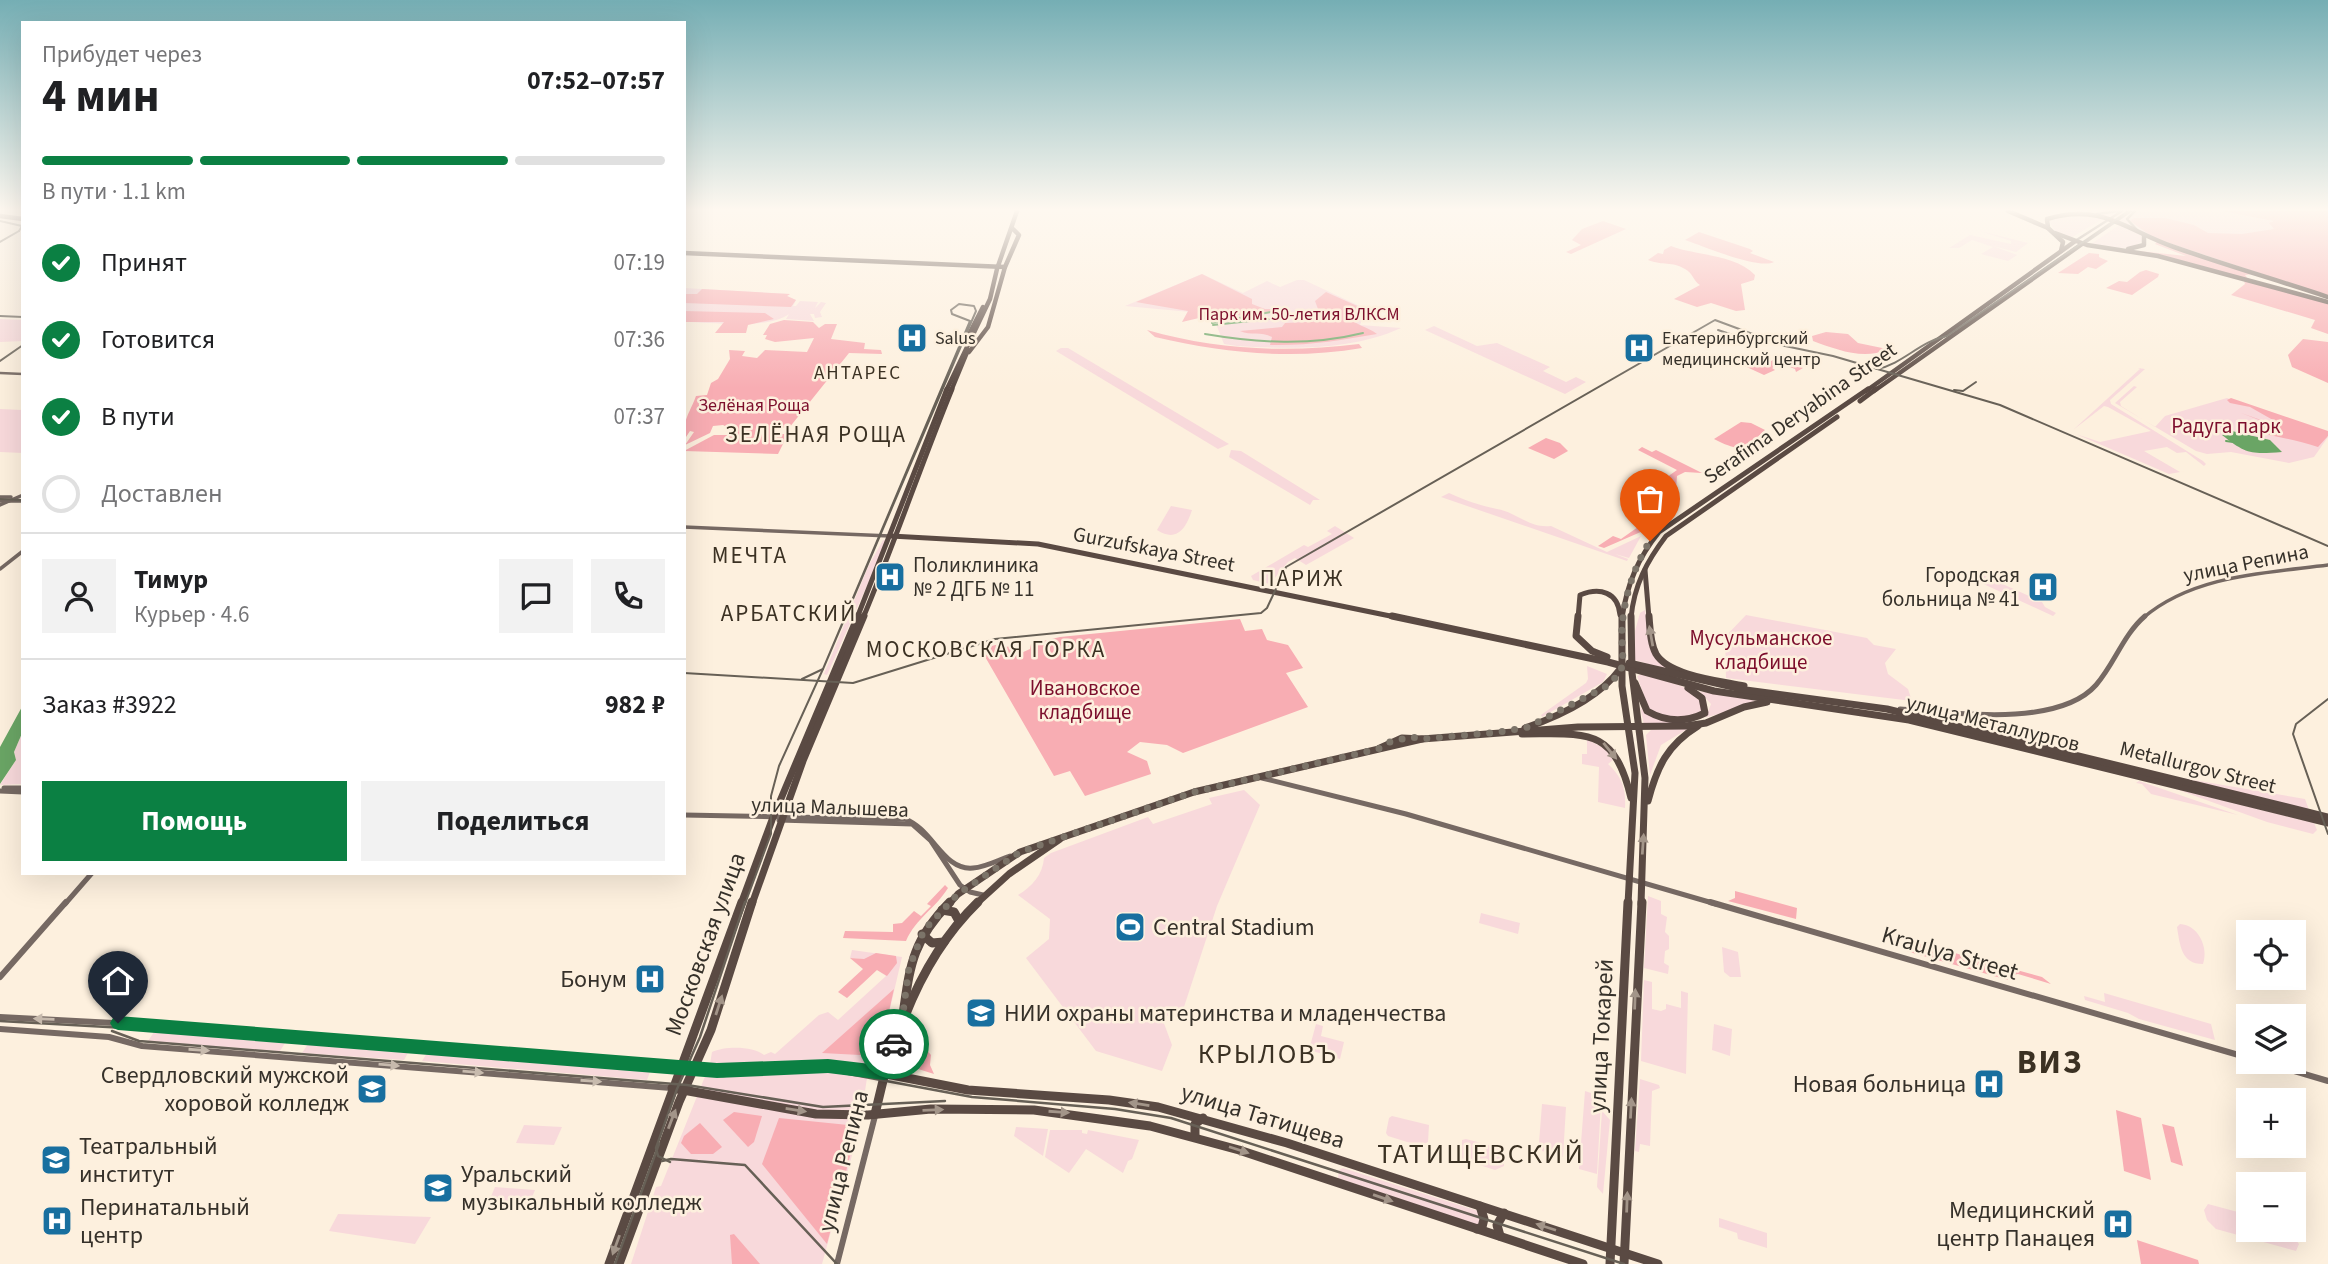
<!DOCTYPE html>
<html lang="ru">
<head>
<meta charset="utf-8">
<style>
	:root { --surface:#fff; --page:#f2f2f2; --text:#202124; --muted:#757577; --line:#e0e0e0; --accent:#0b8043 }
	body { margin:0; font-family:"Source Sans 3",sans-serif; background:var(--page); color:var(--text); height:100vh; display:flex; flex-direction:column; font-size:26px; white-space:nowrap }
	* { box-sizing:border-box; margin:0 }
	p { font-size:23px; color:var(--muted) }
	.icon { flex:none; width:38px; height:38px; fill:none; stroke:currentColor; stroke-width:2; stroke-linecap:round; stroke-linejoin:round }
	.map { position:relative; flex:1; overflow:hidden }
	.details { position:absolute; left:21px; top:21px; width:665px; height:854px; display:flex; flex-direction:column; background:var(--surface); border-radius:0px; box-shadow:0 7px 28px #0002 }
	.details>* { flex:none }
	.tools { position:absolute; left:2236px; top:920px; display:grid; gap:14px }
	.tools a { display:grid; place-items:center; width:70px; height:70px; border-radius:0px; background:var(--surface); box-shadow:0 7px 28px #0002; font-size:35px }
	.pin { position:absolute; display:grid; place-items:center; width:60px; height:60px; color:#fff; margin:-72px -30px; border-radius:50% 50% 50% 0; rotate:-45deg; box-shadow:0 0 7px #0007 }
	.pin .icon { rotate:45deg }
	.courier { position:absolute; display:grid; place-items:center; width:70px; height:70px; margin:-35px; border:5px solid #0b8043; border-radius:50%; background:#fff; color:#222; box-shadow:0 2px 9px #0007 }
	.summary em { font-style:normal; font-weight:700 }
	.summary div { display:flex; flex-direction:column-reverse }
	.summary { display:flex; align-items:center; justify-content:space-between; height:119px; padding:0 21px }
	h1 { font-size:46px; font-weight:700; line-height:52px }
	.bar { display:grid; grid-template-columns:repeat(4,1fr); gap:10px 7px; align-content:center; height:84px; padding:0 21px }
	.bar i { height:9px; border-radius:5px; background:var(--line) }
	.bar .selected { background:var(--accent) }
	.bar p { grid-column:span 4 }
	.line { display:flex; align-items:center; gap:18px; padding:0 21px; border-top:2px solid var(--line) }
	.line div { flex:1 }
	.round { display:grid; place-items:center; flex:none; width:74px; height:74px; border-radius:0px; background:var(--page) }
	ol { padding:0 21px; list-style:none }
	li { display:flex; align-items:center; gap:21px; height:77px }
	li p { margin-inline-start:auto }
	li .icon { padding:7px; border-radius:50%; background:var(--accent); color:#fff; stroke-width:4 }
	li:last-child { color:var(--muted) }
	li i { width:38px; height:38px; border:4px solid var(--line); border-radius:50% }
	.action { display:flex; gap:14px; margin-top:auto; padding:14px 21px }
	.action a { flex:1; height:80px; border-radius:0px; background:var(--accent); color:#fff; font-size:28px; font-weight:700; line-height:80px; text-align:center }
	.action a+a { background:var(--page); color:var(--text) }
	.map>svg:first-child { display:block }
	.green { fill:#f8d9db }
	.forest { fill:#f8adb3 }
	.water { fill:#6aa565 }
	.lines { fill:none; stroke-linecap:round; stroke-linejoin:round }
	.stream { stroke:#6aa565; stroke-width:2 }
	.secondary-far3 { stroke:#766963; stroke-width:2.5 }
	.secondary-far2 { stroke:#766963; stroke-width:3.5 }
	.secondary-far1 { stroke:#766963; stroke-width:5 }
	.secondary { stroke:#766963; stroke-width:6 }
	.primary-far3 { stroke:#5a4a43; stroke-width:4.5 }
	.primary-far2 { stroke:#5a4a43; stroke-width:5 }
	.primary-far1 { stroke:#5a4a43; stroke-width:7 }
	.primary { stroke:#5a4a43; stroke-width:9 }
	.tram-far1 { stroke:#676056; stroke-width:2 }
	.tram { stroke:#676056; stroke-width:2.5 }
	.oneway { fill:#a39589 }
	.oneway2 { fill:#c7baad }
	.route { fill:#0b8043 }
	.done { stroke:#7c7469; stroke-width:7; stroke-dasharray:0 12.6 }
	.labels { text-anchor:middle; stroke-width:5; stroke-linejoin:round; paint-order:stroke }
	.far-park-label { font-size:18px; fill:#7c0e2c; stroke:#fdf0de }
	.far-poi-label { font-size:18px; fill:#36312a; stroke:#fdf0de; text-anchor:start }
	.far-neighbourhood-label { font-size:19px; letter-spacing:2px; fill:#3b3123; stroke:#fdf0de }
	.street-label { font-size:21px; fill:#36312a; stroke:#fdf0de }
	.park-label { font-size:21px; fill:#7c0e2c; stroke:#fdf0de }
	.poi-label { font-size:21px; fill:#36312a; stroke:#fdf0de; text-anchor:start }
	.neighbourhood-label { font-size:23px; letter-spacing:2px; fill:#3b3123; stroke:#fdf0de }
	.near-poi-label { font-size:24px; fill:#36312a; stroke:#fdf0de; text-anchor:start }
	.near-street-label { font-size:24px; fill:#36312a; stroke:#fdf0de }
	.near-neighbourhood-label { font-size:28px; letter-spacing:2px; fill:#3b3123; stroke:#fdf0de }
	.near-district-label { font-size:33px; font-weight:bold; letter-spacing:2px; fill:#3b3123; stroke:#fdf0de }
</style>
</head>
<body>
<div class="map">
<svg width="2328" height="1264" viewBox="0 0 2328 1264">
	<rect width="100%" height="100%" fill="#fdf0de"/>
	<!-- green -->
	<g class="green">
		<path d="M2071 211H2328V296L2154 238 2117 219Z"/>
		<path d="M2068 214 2104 218 2069 239 2054 230 2049 220Z"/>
		<path d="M2121 224 2140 233 2142 241C2128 253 2107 247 2091 244Z"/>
		<path d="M1980 231 2028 243 2016 252 1993 246 2017 255 2008 261 1981 254 1993 247 1972 240 1959 248H1949L1970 235 2011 244V241Z"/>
		<path d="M1202 274 1243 293 1267 281 1280 287 1297 280H1304L1366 309 1360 325 1401 328C1350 351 1291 349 1237 346L1224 344 1212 314 1125 306Z"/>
		<path d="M684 288 790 294 787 296 796 300 793 306H796L800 301 818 302 815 308 821 302 826 303 820 312 822 317 815 318 814 314H810L814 321 786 319 789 314C767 330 713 322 684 322Z"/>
		<path d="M0 319 23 320V341L0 342Z"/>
		<path d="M1434 326 1477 346 1497 343 1550 367 1543 371 1566 382 1576 377 1586 382 1565 394 1425 330Z"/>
		<path d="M1061 348H1068L1229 444 1218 449 1056 351Z"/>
		<path d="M2138 368 2145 369 2110 400 2111 404 2203 461 2206 464 2204 466 2186 452 2177 453 2167 447 2144 451 2180 472 2186 471 2169 474 2076 434 2100 442 2151 431 2108 407 2104 406 2073 430 2140 369Z"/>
		<path d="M2134 386 2137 387 2120 402 2121 406 2155 427 2165 416 2227 398 2328 437 2314 457 2289 463 2231 452 2207 454 2196 451 2115 403Z"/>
		<path d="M0 409 23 410V453L0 452Z"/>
		<path d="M1231 450 1241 451 1320 500H1313L1310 505 1229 457Z"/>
		<path d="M1449 493C1466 501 1479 505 1497 509 1516 512 1530 529 1551 526L1607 552 1641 536 1629 558 1615 554 1628 559 1627 561 1441 497Z"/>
		<path d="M1171 506 1192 510C1186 528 1177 543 1157 530Z"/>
		<path d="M1335 526 1354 538 1306 565 1295 558 1288 562 1270 584 1253 580 1251 576 1304 545 1308 547 1332 534 1327 531Z"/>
		<path d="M883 540 887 541 827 675 824 674 868 567Z"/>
		<path d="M1974 571 2042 602 2045 607 2056 613 2053 616 1966 576Z"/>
		<path d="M1645 610 1653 655 1668 670 1635 660V631L1640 613Z"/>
		<path d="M1746 615 1867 638 1874 645 1896 649 1885 663 1888 674 1908 689 1912 701 1726 678 1725 637Z"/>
		<path d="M1587 666 1607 674 1603 682 1542 717 1541 715 1586 683 1588 679Z"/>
		<path d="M1642 674C1662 681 1701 685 1703 710 1686 721 1667 718 1649 710L1637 676Z"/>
		<path d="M1699 691 1758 701C1715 717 1689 723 1644 725L1640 707C1652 721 1690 724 1706 717L1711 704Z"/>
		<path d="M1689 728 1661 745 1650 775 1646 735 1651 730Z"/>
		<path d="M23 731V784L0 785 16 760 14 752Z"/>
		<path d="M1587 739 1605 749 1613 760 1608 764C1622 777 1626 788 1625 808L1598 802 1599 767 1582 764V754H1587Z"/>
		<path d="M2170 776 2305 799 2309 810Z"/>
		<path d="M2139 781 2238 815 2151 794 2142 784 2136 783Z"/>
		<path d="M2173 788 2314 823 2317 830 2313 834 2267 822Z"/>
		<path d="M1244 790 1260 805 1217 906 1183 1010 1162 1018 1172 1045 1162 1071 1096 1051 1026 958 1049 939 1050 919 1018 895C1032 887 1043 874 1044 858L1051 853 1148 817 1153 824 1212 804 1209 798Z"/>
		<path d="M1648 896 1661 901V914L1667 917 1665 932 1669 936V949L1665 951 1664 963 1669 966 1668 974 1644 968Z"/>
		<path d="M1481 913 1520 923 1518 934 1479 923Z"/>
		<path d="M2180 924C2198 925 2209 947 2203 964 2181 964 2180 945 2177 927Z"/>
		<path d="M1722 947 1738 952 1741 977H1730L1724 972Z"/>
		<path d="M852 950 902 957 879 1056 873 1058 867 1078 859 1130 822 1264H631L656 1187 661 1186 710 1064 712 1052C725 1046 753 1046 764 1055L771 1052 775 1054 819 1015 828 1012 838 1020 886 976 861 959 850 958Z"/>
		<path d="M1644 980 1652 982V1009L1661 1011 1666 1009V1004L1681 1008V991L1688 993 1686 1074 1641 1061Z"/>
		<path d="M2104 993 2211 1024 2215 1040 2139 1019 2128 1013 2085 1000 2084 996 2105 1002Z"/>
		<path d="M1316 1024 1323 1026 1321 1036 1344 1042 1340 1059 1309 1050Z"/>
		<path d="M1714 1024 1732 1029 1730 1056 1712 1050Z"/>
		<path d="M154 1032 285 1043 280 1051 148 1041Z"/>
		<path d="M308 1044 409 1051 404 1060 302 1053Z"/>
		<path d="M427 1053 650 1072 647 1080 422 1061Z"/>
		<path d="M1640 1079 1659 1085 1660 1088 1652 1091 1650 1146 1640 1144 1639 1152 1635 1151Z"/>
		<path d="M1585 1091 1591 1093V1098L1601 1102 1597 1174 1579 1169Z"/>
		<path d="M1542 1104 1566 1107 1563 1157 1542 1151V1144L1539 1143Z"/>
		<path d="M1602 1111 1610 1120 1603 1194 1597 1187Z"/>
		<path d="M1392 1116 1429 1125 1428 1142 1420 1146 1388 1136 1386 1133 1389 1118Z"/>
		<path d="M524 1125 562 1127 554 1145 516 1143Z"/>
		<path d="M1016 1127 1048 1129 1043 1156 1014 1136Z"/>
		<path d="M1050 1130H1082V1133L1087 1134 1088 1130 1139 1140 1132 1159 1128 1161 1123 1173 1086 1149 1069 1173 1045 1157Z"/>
		<path d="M1466 1139 1504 1149V1166L1495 1170 1461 1159 1462 1140Z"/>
		<path d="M1343 1168 1478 1211 1481 1223 1476 1225 1338 1178 1339 1170Z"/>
		<path d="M495 1187 535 1190 527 1209 487 1206Z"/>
		<path d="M2208 1204 2249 1215V1230H2288L2299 1244 2296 1251 2216 1229 2207 1220 2204 1210Z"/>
		<path d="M338 1214 431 1217 415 1244 329 1231Z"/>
		<path d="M1719 1218 1767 1233V1248L1738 1239 1737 1233 1719 1227Z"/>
	</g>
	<!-- forest -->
	<g class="forest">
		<path d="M2222 211H2328V296L2154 238 2130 221 2134 218H2165L2194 225 2208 233 2242 234 2274 229 2269 223 2274 221Z"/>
		<path d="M1603 221 1626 229 1571 254 1566 252 1581 245 1572 240 1582 229Z"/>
		<path d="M1699 232 1750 249 1753 251 1750 253 1774 262C1759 270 1703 246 1685 240Z"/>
		<path d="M2157 242 2252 274 2245 275 2248 279 2139 251 2186 256 2155 244Z"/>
		<path d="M1671 246C1697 256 1735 254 1755 275L1754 280 1741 284 1745 310 1736 311 1711 303 1697 307 1674 299 1700 285C1694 282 1693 273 1685 269 1672 261 1663 266 1648 260L1658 253 1663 254 1664 250Z"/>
		<path d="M2089 253 2099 254V257L2108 261 2096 269 2088 267 2078 274 2058 273Z"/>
		<path d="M2146 270 2159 274 2158 277 2132 295 2106 288 2119 281 2127 282 2140 272Z"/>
		<path d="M1202 274 1252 299V304L1265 309H1279L1282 312 1242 316 1228 312 1212 321 1199 318 1182 322 1188 311 1136 302Z"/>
		<path d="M2244 281 2328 303V334L2311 328 2315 320 2231 295 2245 284Z"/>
		<path d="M702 289 790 294 787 296 796 300 791 307 684 303V294H697Z"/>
		<path d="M1326 292 1364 309 1359 320 1345 315C1355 325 1368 327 1377 334 1342 340 1307 346 1270 345L1272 337C1261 331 1251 336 1240 331L1282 327 1285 323 1327 321 1336 315H1341L1318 309 1315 301Z"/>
		<path d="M684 311 765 313 774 319 748 325 746 333H715L724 322H684Z"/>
		<path d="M784 320 813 322 819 328 825 324H837L831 339 865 343 864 349 881 350 882 354 849 353 789 428 772 427 770 434H788L778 454 684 451 714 435H727L735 431 723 425 713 426 710 433 685 445 694 432 690 431 684 440C684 416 688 417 696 396L707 395 711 383 718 379 730 359 729 350 745 351 742 356 757 358 765 350 807 352 814 338 775 342 765 339 767 335H763L770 324Z"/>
		<path d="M1147 330C1217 350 1287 353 1359 344L1362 348C1292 360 1224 353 1155 337Z"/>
		<path d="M1826 332 1848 334 1858 343 1887 349C1865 361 1835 349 1813 341L1812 336Z"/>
		<path d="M2303 339 2328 342V383L2292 367 2288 355Z"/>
		<path d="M1753 357 1768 363 1776 358H1782L1803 368 1796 372 1795 369 1780 363 1772 368 1775 370 1764 375 1738 363V360L1747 361Z"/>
		<path d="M2231 398 2328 431V436L2318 447C2297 440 2277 437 2255 432L2262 429 2259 425 2262 421 2241 413 2278 426 2280 424 2250 407 2230 403 2227 400Z"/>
		<path d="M1741 422 1751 423 1765 430C1743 451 1740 452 1714 439Z"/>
		<path d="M1546 438 1560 443 1568 451 1554 459 1528 448Z"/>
		<path d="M1642 447 1652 452 1656 450 1702 473 1685 472 1677 476 1676 490 1660 482 1677 470 1638 450Z"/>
		<path d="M1675 503 1676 508 1643 531 1604 548 1598 546 1613 536 1621 539 1638 527 1632 521 1639 517 1648 521Z"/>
		<path d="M1240 619 1245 631 1262 629 1267 640 1288 645 1303 668 1286 673 1308 707 1183 753 1167 745 1140 742 1127 752 1147 761 1151 774 1085 796 1070 771 1054 776 980 648 1001 644 1005 647 1013 646 1015 651 1021 653 1030 649 1031 644 1060 637Z"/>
		<path d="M945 885 948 888C935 909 916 918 906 941L843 938 845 931 893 932V924L902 923 914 911 921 916 931 906 927 904Z"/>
		<path d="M1735 891 1797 908 1796 919 1728 901 1735 898Z"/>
		<path d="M1911 941 2042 977 2051 984 2018 974 2007 976 2008 980 1913 953 1907 951Z"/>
		<path d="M876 953 896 956 897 963 887 976 877 970 847 998 838 992 863 969 850 958 864 959Z"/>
		<path d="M894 989 879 1056 822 1053Z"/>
		<path d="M913 1028 921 1029 926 1036 925 1048 931 1055 930 1065 934 1074 915 1068Z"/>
		<path d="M2116 1110 2141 1118 2151 1180 2124 1171Z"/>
		<path d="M734 1112 762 1116 754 1142 748 1147 723 1120Z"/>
		<path d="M779 1118 858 1126 827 1244 762 1164Z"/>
		<path d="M700 1123 722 1147 713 1154H691L681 1143 684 1136Z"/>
		<path d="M2162 1124 2174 1127 2183 1166 2171 1162Z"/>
		<path d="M734 1234 760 1264H732L730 1235Z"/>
		<path d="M2137 1240 2198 1260 2199 1264H2141Z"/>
	</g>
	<!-- water -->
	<g class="water">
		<path d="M2232 431 2270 440 2282 452C2252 454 2247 455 2222 435Z"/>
		<path d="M23 705V731L14 752 16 760 0 784V747Z"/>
	</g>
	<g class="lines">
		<!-- stream -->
		<g class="stream">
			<path d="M1212 323 1276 311"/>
			<path d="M1213 325 1269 319"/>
			<path d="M1205 334C1258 343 1310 346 1363 333"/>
			<path d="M2226 441 2233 442"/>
		</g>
		<!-- secondary-far3 -->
		<g class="secondary-far3">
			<path d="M2135 211 2127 219 2137 230"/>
			<path d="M2097 214 2119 211"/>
			<path d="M2075 241 2122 211"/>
			<path d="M2083 244 2131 211"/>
			<path d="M0 373 23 374"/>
		</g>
		<!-- secondary-far2 -->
		<g class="secondary-far2">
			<path d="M0 497H11"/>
			<path d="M0 501H23"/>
			<path d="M0 505 23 495"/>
			<path d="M684 527 890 536"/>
			<path d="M0 569 23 551"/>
			<path d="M2143 618C2193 575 2266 573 2328 565"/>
		</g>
		<!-- secondary-far1 -->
		<g class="secondary-far1">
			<path d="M1900 709C1952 713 2058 728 2096 685 2115 663 2123 635 2145 616"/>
			<path d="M1262 778 1406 814 1716 904"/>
			<path d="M4 788H23"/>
			<path d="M0 791 23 792"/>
			<path d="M684 815 905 819C933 829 943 871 973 868 986 867 998 860 1010 856"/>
			<path d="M779 820 912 824 931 841 960 885 970 892 983 895"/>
			<path d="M65 904 92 873"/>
		</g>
		<!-- secondary -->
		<g class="secondary">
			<path d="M1710 902 2249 1058"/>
			<path d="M0 977 66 902"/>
			<path d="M0 1017 133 1024 679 1067"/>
			<path d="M0 1029 109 1037 142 1046 671 1088"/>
			<path d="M2263 1062 2328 1081"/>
			<path d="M837 1264 875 1116"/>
		</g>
		<!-- primary-far3 -->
		<g class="primary-far3">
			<path d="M2008 211 2048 228 2063 242 2061 251"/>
			<path d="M0 216 23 219"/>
			<path d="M2048 228 2047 219C2102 202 2127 231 2174 247 2225 265 2277 280 2328 297"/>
			<path d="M2055 233 2087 245 2158 256 2328 302"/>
			<path d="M2128 249 2144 245V235"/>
			<path d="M684 253 1005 267"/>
			<path d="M967 338 983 307"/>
			<path d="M969 352 988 327 1005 267 1019 235 1013 229"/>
			<path d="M946 391 990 299 997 269 1017 211"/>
			<path d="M951 391 968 350"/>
			<path d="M1866 391 2074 242"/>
			<path d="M1874 391 2082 244"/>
		</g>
		<!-- primary-far2 -->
		<g class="primary-far2">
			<path d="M1860 401 1876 389"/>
			<path d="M891 536 1038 544 1400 618"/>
			<path d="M1645 570 1649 618"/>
			<path d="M857 618 947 389"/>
			<path d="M863 618C895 542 921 465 952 389"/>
			<path d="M1578 618 1580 595C1600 587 1618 592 1620 615"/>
			<path d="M1622 618C1627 584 1638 558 1659 532L1868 389"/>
			<path d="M1631 618C1634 585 1647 561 1666 536L1837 417"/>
		</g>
		<!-- primary-far1 -->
		<g class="primary-far1">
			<path d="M1392 616 1608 662 1714 691 1909 720 2328 823"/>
			<path d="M1578 616 1576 636 1592 651 1607 657"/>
			<path d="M1622 616V686L1635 773 1628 904"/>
			<path d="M1631 616 1632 673 1645 778 1641 904"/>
			<path d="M1649 616C1650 628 1650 643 1656 654 1669 676 1721 681 1744 686"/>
			<path d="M1629 663 1746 690 1887 709 2328 817"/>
			<path d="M1635 683 1647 711C1666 722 1685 723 1705 713L1702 698 1688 688"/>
			<path d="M1525 728C1560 716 1599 698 1621 668"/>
			<path d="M1522 734C1586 734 1614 726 1631 798"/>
			<path d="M1380 748 1402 738 1422 739"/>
			<path d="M1648 801C1657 767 1667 745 1698 726"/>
			<path d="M741 904 772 820 858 616"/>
			<path d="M752 904 803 761 864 616"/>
			<path d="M949 904 958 894 1020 852 1194 792 1422 739 1578 727 1686 726 1706 723 1744 707 1767 702"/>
			<path d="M976 904 1009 874 1060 839"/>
		</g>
		<!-- primary -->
		<g class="primary">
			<path d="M942 910 954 912 959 921"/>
			<path d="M922 934 932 943 944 942"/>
			<path d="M905 1016C922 973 944 935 978 902"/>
			<path d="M901 1028C910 971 908 945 950 902"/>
			<path d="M680 1067 717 1071 794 1066 856 1068 968 1090 1109 1100 1158 1107 1287 1143 1658 1264"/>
			<path d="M672 1088 816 1114 868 1115 931 1109 1034 1110 1150 1126 1239 1150 1583 1264"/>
			<path d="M875 1114 888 1060 901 1026"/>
			<path d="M1195 1137V1124L1203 1118"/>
			<path d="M1477 1229 1482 1227 1484 1219 1480 1206"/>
			<path d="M1500 1236 1497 1225 1504 1213"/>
			<path d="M609 1264 742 902"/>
			<path d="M619 1264 679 1102 711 1030 752 902"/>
			<path d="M1610 1264 1628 902"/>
			<path d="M1624 1264 1642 902"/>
		</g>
		<!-- tram-far1 -->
		<g class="tram-far1">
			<path d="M0 221 22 226 19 231"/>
			<path d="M0 242 19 231"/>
			<path d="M959 304 974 306 976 311 823 669 970 321 952 314 951 310Z"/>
			<path d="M0 316 23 317"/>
			<path d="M1683 337 1736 341 1733 335 1718 330"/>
			<path d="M0 361 23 345"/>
			<path d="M1877 369C1903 364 1920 341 1947 336L2128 211"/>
			<path d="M1954 390 1963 391 1976 382"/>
			<path d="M0 499 23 500"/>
			<path d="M684 673 853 683 995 639 1261 613 1267 608 1286 567 1715 320 1785 346 1833 356 2000 405 2328 546"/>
			<path d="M802 679 823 669"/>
			<path d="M2328 699 2296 724 2293 734 2328 834"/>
			<path d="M745 904 771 834V796L779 766 823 669"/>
		</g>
		<!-- tram -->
		<g class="tram">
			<path d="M0 1021 143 1029 723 1076 808 1070 838 1072 972 1097 1115 1109 1171 1118 1624 1264"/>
			<path d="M112 1031 139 1041 687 1085 823 1107 945 1101"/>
			<path d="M662 1161 671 1159 745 1165 837 1264"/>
			<path d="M670 1162 658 1156 656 1148 677 1089 700 1037 745 902"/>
			<path d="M615 1264 659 1144"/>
		</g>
	</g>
	<!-- one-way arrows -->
	<defs><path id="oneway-solid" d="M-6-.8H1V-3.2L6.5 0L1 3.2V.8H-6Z" transform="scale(1.75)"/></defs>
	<g class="oneway">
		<use href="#oneway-solid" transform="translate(1651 636) rotate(-100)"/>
		<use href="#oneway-solid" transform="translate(1610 751) rotate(51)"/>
		<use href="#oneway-solid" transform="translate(1643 844) rotate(-86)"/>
		<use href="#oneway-solid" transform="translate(1635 999) rotate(-88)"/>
		<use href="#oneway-solid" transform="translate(719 1005) rotate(-72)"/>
		<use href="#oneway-solid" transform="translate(1139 1104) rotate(-171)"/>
		<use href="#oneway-solid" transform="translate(1631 1108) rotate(-87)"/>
		<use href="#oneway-solid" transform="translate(796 1110) rotate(9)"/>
		<use href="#oneway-solid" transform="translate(933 1110) rotate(-2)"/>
		<use href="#oneway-solid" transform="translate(1059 1112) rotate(4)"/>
		<use href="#oneway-solid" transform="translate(672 1119) rotate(-69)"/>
		<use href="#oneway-solid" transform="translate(1239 1150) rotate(18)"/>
		<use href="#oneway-solid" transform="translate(1383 1198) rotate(19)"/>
		<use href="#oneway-solid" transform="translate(1627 1202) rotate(-88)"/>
		<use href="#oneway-solid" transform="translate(1546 1227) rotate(-162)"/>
		<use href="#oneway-solid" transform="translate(616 1245) rotate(110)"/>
	</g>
	<g class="oneway2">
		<use href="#oneway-solid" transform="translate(44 1019) rotate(-178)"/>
		<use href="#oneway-solid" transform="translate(199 1050) rotate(4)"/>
		<use href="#oneway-solid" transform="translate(389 1065) rotate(5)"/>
		<use href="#oneway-solid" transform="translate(473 1072) rotate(5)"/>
		<use href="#oneway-solid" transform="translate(591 1081) rotate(4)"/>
	</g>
	<!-- sky -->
	<linearGradient id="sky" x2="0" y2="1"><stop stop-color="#75aeb4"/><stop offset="0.54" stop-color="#fef8f0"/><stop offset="1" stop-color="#fef8f0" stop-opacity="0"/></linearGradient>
	<rect width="2328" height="388" fill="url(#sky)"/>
	<!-- route -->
	<path class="route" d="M118 1016 717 1063 828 1059 879 1065 889 1039 894 1037 900 1039 902 1044 890 1078 884 1080 828 1073 717 1078 118 1030 113 1028 110 1023 113 1018Z"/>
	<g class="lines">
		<!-- done -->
		<path class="done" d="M894 1044 901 1028 909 968 924 930 958 894 1020 852 1194 792 1378 749 1390 742 1411 737 1422 739 1500 732 1528 727 1605 687C1612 681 1620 675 1622 666 1624 654 1621 640 1622 628 1624 598 1634 566 1650 541"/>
	</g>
	<!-- icons -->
	<defs>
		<g id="hospital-square" transform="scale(1.575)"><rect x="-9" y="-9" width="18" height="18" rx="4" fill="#186f9f" stroke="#fdf0de"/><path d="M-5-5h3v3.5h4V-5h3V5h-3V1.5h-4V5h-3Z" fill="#fff"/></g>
		<g id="stadium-square" transform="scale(1.575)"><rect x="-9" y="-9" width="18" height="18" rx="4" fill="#186f9f" stroke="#fdf0de"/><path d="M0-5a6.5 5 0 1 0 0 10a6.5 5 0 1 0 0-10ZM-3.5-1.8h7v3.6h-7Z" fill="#fff"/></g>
		<g id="university-square" transform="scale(1.575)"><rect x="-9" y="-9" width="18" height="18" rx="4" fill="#186f9f" stroke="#fdf0de"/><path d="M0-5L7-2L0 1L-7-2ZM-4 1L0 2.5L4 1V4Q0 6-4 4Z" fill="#fff"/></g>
	</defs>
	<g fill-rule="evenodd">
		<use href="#hospital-square" x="912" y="338"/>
		<use href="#hospital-square" x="1639" y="348"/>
		<use href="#hospital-square" x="890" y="577"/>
		<use href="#hospital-square" x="2043" y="587"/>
		<use href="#stadium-square" x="1130" y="927"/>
		<use href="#hospital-square" x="650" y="979"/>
		<use href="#university-square" x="981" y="1013"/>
		<use href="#hospital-square" x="1989" y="1084"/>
		<use href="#university-square" x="372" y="1089"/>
		<use href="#university-square" x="56" y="1160"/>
		<use href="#university-square" x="438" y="1188"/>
		<use href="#hospital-square" x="57" y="1221"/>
		<use href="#hospital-square" x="2118" y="1224"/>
	</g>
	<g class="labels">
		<!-- far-park labels -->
		<g class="far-park-label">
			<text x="1299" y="320">Парк им. 50-летия ВЛКСМ</text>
			<text x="754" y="411">Зелёная Роща</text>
		</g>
		<!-- far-poi labels -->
		<g class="far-poi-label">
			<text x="935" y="344">Salus</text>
			<text x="1662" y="344">Екатеринбургский<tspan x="1662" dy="21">медицинский центр</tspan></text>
		</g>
		<!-- far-neighbourhood labels -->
		<g class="far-neighbourhood-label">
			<text x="858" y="379">АНТАРЕС</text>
		</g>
		<!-- street labels -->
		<g class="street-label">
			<text transform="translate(1800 413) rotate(-35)" y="7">Serafima Deryabina Street</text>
			<text transform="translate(1154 549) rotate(11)" y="7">Gurzufskaya Street</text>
			<text transform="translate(2246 563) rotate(-11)" y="7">улица Репина</text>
			<text transform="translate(1993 723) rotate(14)" y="7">улица Металлургов</text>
			<text transform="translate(2198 767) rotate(14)" y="7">Metallurgov Street</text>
			<text transform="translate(830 807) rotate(2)" y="7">улица Малышева</text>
		</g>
		<!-- park labels -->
		<g class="park-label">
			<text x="2226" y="433">Радуга парк</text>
			<text x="1761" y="645">Мусульманское<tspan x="1761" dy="24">кладбище</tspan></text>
			<text x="1085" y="695">Ивановское<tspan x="1085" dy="24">кладбище</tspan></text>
		</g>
		<!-- poi labels -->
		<g class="poi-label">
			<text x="913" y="572">Поликлиника<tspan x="913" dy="24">№ 2 ДГБ № 11</tspan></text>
			<text x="2020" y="582" text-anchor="end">Городская<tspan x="2020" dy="24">больница № 41</tspan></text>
		</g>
		<!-- neighbourhood labels -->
		<g class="neighbourhood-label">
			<text x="816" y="442">ЗЕЛЁНАЯ РОЩА</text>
			<text x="750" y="563">МЕЧТА</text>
			<text x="1302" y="586">ПАРИЖ</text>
			<text x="789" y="621">АРБАТСКИЙ</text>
			<text x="986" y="657">МОСКОВСКАЯ ГОРКА</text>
		</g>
		<!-- near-poi labels -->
		<g class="near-poi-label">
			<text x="1153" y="935">Central Stadium</text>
			<text x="627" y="987" text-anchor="end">Бонум</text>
			<text x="1004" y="1021">НИИ охраны материнства и младенчества</text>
			<text x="349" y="1083" text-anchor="end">Свердловский мужской<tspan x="349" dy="28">хоровой колледж</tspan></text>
			<text x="1966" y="1092" text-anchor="end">Новая больница</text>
			<text x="79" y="1154">Театральный<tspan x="79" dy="28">институт</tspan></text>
			<text x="461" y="1182">Уральский<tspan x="461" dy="28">музыкальный колледж</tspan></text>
			<text x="80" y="1215">Перинатальный<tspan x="80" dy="28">центр</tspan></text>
			<text x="2095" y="1218" text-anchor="end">Медицинский<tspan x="2095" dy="28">центр Панацея</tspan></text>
		</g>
		<!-- near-street labels -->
		<g class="near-street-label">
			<text transform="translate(705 944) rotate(-70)" y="8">Московская улица</text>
			<text transform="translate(1950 953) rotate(16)" y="8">Kraulya Street</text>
			<text transform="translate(1601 1036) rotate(-87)" y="8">улица Токарей</text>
			<text transform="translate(1263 1116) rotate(17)" y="8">улица Татищева</text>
			<text transform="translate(843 1161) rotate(-76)" y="8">улица Репина</text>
		</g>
		<!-- near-neighbourhood labels -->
		<g class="near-neighbourhood-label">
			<text x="1268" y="1063">КРЫЛОВЪ</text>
			<text x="1481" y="1163">ТАТИЩЕВСКИЙ</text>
		</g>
		<!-- near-district labels -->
		<g class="near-district-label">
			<text x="2050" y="1073">ВИЗ</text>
		</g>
	</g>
</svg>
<div class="tools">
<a><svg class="icon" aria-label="locate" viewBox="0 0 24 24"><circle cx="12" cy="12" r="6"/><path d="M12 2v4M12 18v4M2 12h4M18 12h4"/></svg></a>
<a><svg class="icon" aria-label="layers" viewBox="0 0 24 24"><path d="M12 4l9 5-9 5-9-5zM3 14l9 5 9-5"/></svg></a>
<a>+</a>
<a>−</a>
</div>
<div class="pin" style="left:1650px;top:541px;background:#ea580c"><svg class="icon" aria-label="bag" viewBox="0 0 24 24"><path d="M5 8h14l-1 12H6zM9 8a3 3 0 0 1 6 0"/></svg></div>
<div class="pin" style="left:118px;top:1023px;background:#1f2937"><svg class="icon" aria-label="home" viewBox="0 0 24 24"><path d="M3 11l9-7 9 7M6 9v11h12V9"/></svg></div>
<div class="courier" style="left:894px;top:1044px"><svg class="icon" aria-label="car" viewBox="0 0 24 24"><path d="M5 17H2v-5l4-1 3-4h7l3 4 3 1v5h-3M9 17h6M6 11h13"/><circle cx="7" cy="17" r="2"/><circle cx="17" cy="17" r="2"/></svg></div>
<section class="details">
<div class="summary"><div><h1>4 мин</h1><p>Прибудет через</p></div><em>07:52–07:57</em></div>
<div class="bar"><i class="selected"></i><i class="selected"></i><i class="selected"></i><i></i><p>В пути · 1.1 km</p></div>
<ol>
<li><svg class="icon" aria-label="check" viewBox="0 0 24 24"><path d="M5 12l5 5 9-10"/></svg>Принят<p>07:19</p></li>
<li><svg class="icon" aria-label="check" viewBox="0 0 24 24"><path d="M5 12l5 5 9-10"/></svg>Готовится<p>07:36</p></li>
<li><svg class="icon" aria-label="check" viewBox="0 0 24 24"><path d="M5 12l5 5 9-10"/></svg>В пути<p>07:37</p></li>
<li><i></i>Доставлен</li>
</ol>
<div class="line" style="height:126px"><a class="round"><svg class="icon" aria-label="person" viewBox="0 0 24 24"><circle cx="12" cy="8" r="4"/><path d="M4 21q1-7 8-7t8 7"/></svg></a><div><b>Тимур</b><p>Курьер · 4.6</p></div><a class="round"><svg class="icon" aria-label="chat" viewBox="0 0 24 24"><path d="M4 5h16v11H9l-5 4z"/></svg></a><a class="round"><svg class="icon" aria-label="phone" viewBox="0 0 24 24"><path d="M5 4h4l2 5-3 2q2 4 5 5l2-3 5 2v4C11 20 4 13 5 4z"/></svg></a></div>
<div class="line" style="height:91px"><div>Заказ #3922</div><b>982 ₽</b></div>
<div class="action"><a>Помощь</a><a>Поделиться</a></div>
</section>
</div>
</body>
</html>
